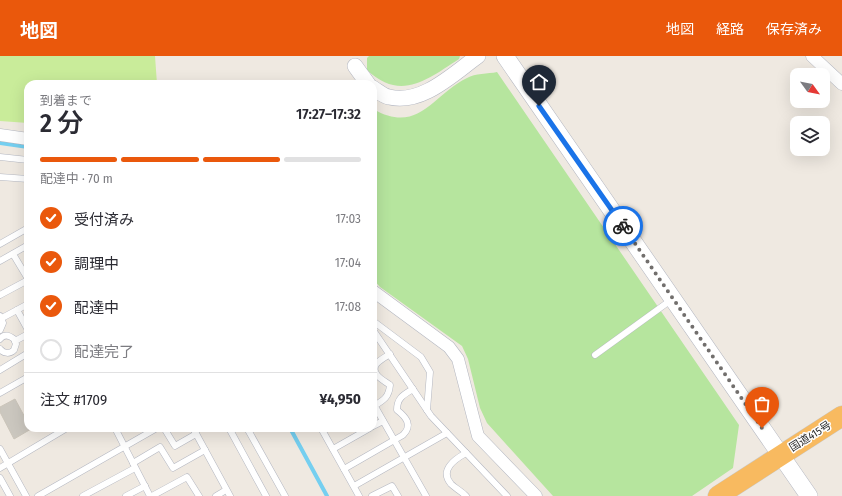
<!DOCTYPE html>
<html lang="ja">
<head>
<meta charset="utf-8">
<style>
	:root { --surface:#fff; --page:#f7f7f7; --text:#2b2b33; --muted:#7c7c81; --line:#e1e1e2; --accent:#ea580c }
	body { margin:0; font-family:"Fira Sans Condensed","Noto Sans JP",sans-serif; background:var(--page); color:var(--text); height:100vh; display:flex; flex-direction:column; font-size:15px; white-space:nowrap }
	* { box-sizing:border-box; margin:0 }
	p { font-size:13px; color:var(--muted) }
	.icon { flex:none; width:22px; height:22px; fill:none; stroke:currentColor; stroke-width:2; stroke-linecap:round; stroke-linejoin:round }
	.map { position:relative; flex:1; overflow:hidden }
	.side { position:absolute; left:24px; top:24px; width:353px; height:352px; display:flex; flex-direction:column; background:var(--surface); border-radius:12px; box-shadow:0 4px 16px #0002 }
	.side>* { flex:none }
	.needle { width:26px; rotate:123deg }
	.controls { position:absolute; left:790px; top:12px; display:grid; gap:8px }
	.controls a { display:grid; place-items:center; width:40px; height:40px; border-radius:8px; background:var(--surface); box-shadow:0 4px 16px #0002; font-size:20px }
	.pin { position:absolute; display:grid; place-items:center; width:34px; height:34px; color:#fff; margin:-41px -17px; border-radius:50% 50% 50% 0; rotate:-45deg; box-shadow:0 0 4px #0007 }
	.pin .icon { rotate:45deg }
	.courier { position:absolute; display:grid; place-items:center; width:40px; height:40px; margin:-20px; border:3px solid #1a73e8; border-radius:50%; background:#fff; color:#222; box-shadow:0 1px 5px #0007 }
	.summary em { font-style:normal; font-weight:600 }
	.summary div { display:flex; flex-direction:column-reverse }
	.summary { display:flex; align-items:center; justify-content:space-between; height:68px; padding:0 16px }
	h1 { font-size:26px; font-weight:600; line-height:30px }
	.bar { display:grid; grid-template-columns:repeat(4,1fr); gap:6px 4px; align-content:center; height:48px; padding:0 16px }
	.bar i { height:5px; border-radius:3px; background:var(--line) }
	.bar .active { background:var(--accent) }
	.bar p { grid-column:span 4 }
	.line { display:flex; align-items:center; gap:10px; padding:0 16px; border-top:1px solid var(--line) }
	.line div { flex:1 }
	ol { padding:0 16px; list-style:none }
	li { display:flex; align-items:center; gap:12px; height:44px }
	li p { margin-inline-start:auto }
	li .icon { padding:4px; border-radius:50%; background:var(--accent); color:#fff; stroke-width:4 }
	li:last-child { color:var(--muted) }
	li i { width:22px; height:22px; border:2px solid var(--line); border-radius:50% }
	header { display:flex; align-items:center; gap:24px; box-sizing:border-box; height:56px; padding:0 20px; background:var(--accent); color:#fff }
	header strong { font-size:19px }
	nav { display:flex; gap:22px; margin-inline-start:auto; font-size:14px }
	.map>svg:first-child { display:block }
	.green { fill:#b6e59e }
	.pitch { fill:#c9ec9a }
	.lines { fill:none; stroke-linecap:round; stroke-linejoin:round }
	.stream { stroke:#75cff0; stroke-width:4 }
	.building { fill:#cbc7bf; stroke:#cbc5ba }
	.service-casing { stroke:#b4b7c1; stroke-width:7 }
	.minor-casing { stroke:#b4b7c1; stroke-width:13 }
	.tertiary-casing { stroke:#b4b7c1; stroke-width:16 }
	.secondary-casing { stroke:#b4b7c1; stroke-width:18 }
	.trunk-casing { stroke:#c9c9c9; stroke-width:21 }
	.service { stroke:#fff; stroke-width:6 }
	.minor { stroke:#fff; stroke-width:12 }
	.tertiary { stroke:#fff; stroke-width:15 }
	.secondary { stroke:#fff; stroke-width:17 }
	.trunk { stroke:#f8ba60; stroke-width:20 }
	.done { stroke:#726f6d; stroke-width:4; stroke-dasharray:0 7.2 }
	.route { stroke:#1a73e8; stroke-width:5 }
	.labels { text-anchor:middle; stroke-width:3; stroke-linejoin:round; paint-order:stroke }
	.street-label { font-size:11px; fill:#2e2e2e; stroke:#fff }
</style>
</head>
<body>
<header>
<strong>地図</strong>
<nav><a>地図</a><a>経路</a><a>保存済み</a></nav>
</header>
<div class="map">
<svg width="842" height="440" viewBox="0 0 842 440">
	<rect width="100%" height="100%" fill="#efe9e1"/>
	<!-- green -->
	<g class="green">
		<path d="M369 0H460L459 3C428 23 401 46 367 14V2Z"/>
		<path d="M497 16 739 369 733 412 692 440H553L487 367 480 352 468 303 462 290 380 231 373 223V53C419 79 432 39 467 22 475 17 488 18 497 16Z"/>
	</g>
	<!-- pitch -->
	<path class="pitch" d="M0 0H155L157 28H28V67L0 65Z"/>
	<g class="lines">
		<!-- stream -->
		<g class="stream">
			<path d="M0 87 28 91"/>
			<path d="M290 372 327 440"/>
		</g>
	</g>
	<!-- building -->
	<path class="building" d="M15 343 28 367V372L31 373 14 383 0 356V351Z"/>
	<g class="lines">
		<!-- service casing -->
		<g class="service-casing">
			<g id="service">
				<path d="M0 101 28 104"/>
				<path d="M0 121 28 123"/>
				<path d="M0 188 28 172"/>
				<path d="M13 198 28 223"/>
				<path d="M0 205 28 189"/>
				<path d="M0 239 28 224"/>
				<path d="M17 254 28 274"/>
				<path d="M0 260 3 267 0 274"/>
				<path d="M2 262 28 248"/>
				<path d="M373 265 421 301 430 316 427 354"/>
				<path d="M373 274 431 360 507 440"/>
				<path d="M0 283C4 278 9 279 14 283L16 288 14 294C10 298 4 298 0 293"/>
				<path d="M15 285 28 278"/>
				<path d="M595 299 671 244"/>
				<path d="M0 314 28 297"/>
				<path d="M0 337 28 321"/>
				<path d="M373 347 426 440"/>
				<path d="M374 350C384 344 389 341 390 329 386 326 380 323 377 319 369 309 382 303 390 298"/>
				<path d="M373 370 383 365"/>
				<path d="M115 372 150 440"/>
				<path d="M164 372 175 390 196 378"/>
				<path d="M193 372 230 440"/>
				<path d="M229 372 266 440"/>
				<path d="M247 372 285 440"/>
				<path d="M321 372 359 440"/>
				<path d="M0 393 26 440"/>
				<path d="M333 393 370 372"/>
				<path d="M133 407 160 391 173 412 205 394"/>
				<path d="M0 412 67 372"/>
				<path d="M344 413 403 379C413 369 406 361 397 354 397 342 403 339 413 333"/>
				<path d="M0 422 10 440"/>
				<path d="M354 430 447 377"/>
				<path d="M38 440 157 372"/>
				<path d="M83 440 135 412"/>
				<path d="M126 440 145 430"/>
				<path d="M152 440 187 421 199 440"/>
				<path d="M216 440 226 434"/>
				<path d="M372 440 392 430 398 440"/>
				<path d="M466 440C461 435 455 432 451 428 439 414 455 403 466 397"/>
			</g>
		</g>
		<!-- minor casing -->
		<g class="minor-casing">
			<g id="minor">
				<path d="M812 0 842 28"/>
				<path d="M0 79 28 83"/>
				<path d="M373 235 449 291 458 303 478 380 536 440"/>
			</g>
		</g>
		<!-- tertiary casing -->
		<g class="tertiary-casing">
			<g id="tertiary">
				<path d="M355 10 368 28"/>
				<path d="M373 32C378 35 383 40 389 41 422 49 453 18 478 0"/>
			</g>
		</g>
		<!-- secondary casing -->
		<g class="secondary-casing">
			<path id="secondary" d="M505 0 809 440"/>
		</g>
		<!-- trunk casing -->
		<g class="trunk-casing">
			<path id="trunk" d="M718 440 842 360"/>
		</g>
		<!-- service -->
		<use href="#service" class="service"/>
		<!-- minor -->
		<use href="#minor" class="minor"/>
		<!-- tertiary -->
		<use href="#tertiary" class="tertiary"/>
		<!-- secondary -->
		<use href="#secondary" class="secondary"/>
		<!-- trunk -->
		<use href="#trunk" class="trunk"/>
	</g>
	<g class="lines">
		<!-- done -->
		<path class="done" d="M623 170 762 372"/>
		<!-- route -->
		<path class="route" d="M539 50 623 170"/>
	</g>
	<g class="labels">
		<!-- street labels -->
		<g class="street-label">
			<text transform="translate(810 380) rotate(-32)" y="4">国道415号</text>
		</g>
	</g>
</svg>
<div class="controls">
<a><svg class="needle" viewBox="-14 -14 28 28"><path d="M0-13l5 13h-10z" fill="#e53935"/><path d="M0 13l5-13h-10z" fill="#7c7c81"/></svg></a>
<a><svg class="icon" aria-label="layers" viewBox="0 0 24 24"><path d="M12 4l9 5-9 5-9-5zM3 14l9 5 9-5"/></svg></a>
</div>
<div class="pin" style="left:762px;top:372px;background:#ea580c"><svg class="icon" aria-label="bag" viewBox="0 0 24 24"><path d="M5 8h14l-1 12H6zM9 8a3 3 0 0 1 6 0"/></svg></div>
<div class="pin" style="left:539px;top:50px;background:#1f2937"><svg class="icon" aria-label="home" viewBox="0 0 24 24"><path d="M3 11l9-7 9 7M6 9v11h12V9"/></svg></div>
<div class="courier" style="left:623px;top:170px"><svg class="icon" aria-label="bike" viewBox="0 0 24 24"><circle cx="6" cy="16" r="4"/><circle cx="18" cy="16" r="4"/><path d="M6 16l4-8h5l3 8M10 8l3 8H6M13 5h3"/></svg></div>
<section class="side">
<div class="summary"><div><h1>2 分</h1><p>到着まで</p></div><em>17:27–17:32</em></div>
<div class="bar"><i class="active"></i><i class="active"></i><i class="active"></i><i></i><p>配達中 · 70 m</p></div>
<ol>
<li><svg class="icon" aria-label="check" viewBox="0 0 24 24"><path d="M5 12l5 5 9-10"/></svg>受付済み<p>17:03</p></li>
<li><svg class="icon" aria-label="check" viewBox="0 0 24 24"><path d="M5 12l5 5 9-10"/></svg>調理中<p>17:04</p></li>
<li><svg class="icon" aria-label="check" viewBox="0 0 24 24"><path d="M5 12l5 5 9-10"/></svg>配達中<p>17:08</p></li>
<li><i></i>配達完了</li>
</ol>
<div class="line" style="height:52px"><div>注文 #1709</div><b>¥4,950</b></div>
</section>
</div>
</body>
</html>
